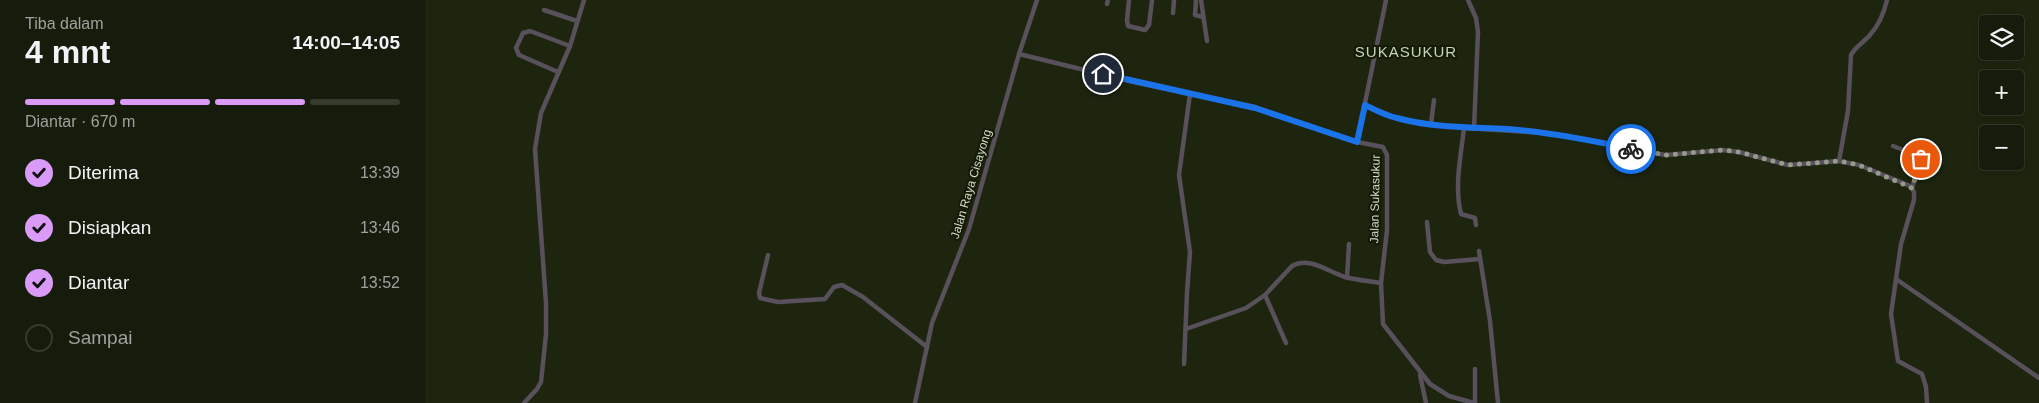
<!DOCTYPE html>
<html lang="id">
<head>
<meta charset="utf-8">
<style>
	:root { --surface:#161c0b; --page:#1f2514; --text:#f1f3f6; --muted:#9ea19d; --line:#353a2c; --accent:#da9af7 }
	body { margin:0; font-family:Helvetica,sans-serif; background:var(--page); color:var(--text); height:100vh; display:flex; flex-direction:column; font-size:19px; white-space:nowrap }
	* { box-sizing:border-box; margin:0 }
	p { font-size:16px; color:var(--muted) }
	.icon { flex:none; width:28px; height:28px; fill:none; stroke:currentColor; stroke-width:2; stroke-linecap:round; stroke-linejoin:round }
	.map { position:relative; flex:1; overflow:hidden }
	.details { display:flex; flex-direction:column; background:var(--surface); width:425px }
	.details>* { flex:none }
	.fabs { position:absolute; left:1554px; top:15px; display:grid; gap:10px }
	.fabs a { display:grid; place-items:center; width:45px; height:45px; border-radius:5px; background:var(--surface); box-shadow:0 2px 8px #0003,0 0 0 1px var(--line); font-size:25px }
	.pin { position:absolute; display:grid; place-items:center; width:42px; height:42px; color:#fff; margin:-21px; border:2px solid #fff; border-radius:50%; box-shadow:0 1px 5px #0007 }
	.courier { position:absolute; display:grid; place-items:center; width:50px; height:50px; margin:-25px; border:4px solid #1a73e8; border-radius:50%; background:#fff; color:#222; box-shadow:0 1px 6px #0007 }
	.overview em { font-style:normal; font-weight:700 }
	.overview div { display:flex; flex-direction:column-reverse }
	.overview { display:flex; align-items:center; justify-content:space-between; height:85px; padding:0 25px }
	h1 { font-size:32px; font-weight:700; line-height:38px }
	.bar { display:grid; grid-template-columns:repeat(4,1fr); gap:8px 5px; align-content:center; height:60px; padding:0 25px }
	.bar i { height:6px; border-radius:4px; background:var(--line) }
	.bar .on { background:var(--accent) }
	.bar p { grid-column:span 4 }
	ol { padding:0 25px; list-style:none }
	li { display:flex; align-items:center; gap:15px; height:55px }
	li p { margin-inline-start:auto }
	li .icon { padding:5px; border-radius:50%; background:var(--accent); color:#111; stroke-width:4 }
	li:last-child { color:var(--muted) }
	li i { width:28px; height:28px; border:2px solid var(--line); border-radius:50% }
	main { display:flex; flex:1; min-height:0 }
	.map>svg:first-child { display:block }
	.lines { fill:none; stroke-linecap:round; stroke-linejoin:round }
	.street { stroke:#58515b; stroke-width:4.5 }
	.done { stroke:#959b8a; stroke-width:5; stroke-dasharray:0 9 }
	.route { stroke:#1a73e8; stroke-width:6 }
	.labels { text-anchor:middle; stroke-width:4.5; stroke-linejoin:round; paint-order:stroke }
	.street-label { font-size:12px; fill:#d5dacd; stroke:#141b06 }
	.quarter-label { font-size:15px; letter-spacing:1px; fill:#c9d4b8; stroke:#141b06 }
</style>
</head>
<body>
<main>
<section class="details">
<div class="overview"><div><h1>4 mnt</h1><p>Tiba dalam</p></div><em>14:00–14:05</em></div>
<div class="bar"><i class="on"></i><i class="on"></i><i class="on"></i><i></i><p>Diantar · 670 m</p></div>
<ol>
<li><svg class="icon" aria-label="check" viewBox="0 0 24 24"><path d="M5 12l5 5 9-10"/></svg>Diterima<p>13:39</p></li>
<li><svg class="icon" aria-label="check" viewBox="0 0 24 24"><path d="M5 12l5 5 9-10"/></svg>Disiapkan<p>13:46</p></li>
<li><svg class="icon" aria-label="check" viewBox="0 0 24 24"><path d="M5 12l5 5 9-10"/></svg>Diantar<p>13:52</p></li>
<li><i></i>Sampai</li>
</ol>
</section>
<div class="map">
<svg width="1614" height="403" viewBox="0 0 1614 403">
	<rect width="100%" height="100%" fill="#1d250f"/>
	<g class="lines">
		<!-- street -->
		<g class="street">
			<path d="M704 0 702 20 703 26 720 30 724 25 727 0"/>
			<path d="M771 0 770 15 778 17"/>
			<path d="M776 0 782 41"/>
			<path d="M1043 0 1051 18 1053 32 1049 129"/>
			<path d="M682 4 683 0"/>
			<path d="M119 10 152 21"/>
			<path d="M748 13 749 0"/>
			<path d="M594 54 713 83 830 107 903 133 932 142 958 147 962 155V230L956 283 958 324 1005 384 1024 396 1049 403"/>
			<path d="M133 72 94 55 91 48 98 33 105 31 145 46"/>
			<path d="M940 105 971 118 990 122 1039 128 1120 133 1170 141 1227 153 1241 155 1298 150 1314 152 1363 165 1414 161 1434 165 1483 185 1487 188 1489 192V200L1476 244 1466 314 1473 361 1497 374 1501 387 1502 403"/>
			<path d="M1006 124 1009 100"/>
			<path d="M1039 128C1036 156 1029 186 1036 214L1050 218 1051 225"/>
			<path d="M932 142 961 0"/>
			<path d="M1468 146 1496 157 1487 188"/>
			<path d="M1414 161 1423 111 1426 55C1430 47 1439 42 1445 35 1454 25 1459 13 1462 0"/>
			<path d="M1002 222 1005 252 1011 260 1019 262 1055 259"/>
			<path d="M1054 251 1065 321 1073 403"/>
			<path d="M343 255 334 293 335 298 353 302 400 299 409 287 417 285 438 297 502 347"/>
			<path d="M922 278 924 244"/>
			<path d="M1471 279 1614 378"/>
			<path d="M840 295 861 343"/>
			<path d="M761 329 821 308 840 295 867 266C885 256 903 272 920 277 931 280 944 281 956 283"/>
			<path d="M759 364 762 293 765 252 754 175 765 94"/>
			<path d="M995 375 1001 403"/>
			<path d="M99 403 112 389 116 382 121 334V303L110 149 116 113 145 46 159 0"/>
			<path d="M490 403 507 323 544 229 594 54 612 0"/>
			<path d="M1050 403V369"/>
		</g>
	</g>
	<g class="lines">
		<!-- done -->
		<path class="done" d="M1206 149 1241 155 1298 150 1314 152 1363 165 1414 161 1434 165 1487 188 1496 159"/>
		<!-- route -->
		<path class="route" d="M678 74 830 108 932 142 940 105C950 110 961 116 972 118 1007 128 1046 127 1082 129 1124 132 1165 140 1206 149"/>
	</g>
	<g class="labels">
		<!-- street labels -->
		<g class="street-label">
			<text transform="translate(546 184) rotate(-73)" y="4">Jalan Raya Cisayong</text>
			<text transform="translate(950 199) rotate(-89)" y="4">Jalan Sukasukur</text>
		</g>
		<!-- quarter labels -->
		<g class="quarter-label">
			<text x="981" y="57">SUKASUKUR</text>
		</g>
	</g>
</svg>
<div class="fabs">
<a><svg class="icon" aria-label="layers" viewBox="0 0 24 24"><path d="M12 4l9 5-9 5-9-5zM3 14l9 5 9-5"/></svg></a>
<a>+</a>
<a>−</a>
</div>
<div class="pin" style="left:1496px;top:159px;background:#ea580c"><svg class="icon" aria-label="bag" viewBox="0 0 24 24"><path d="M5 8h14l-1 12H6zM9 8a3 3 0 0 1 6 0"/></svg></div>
<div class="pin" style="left:678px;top:74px;background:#1f2937"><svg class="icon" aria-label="home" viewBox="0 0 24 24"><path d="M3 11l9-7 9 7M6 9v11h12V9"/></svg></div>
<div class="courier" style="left:1206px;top:149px"><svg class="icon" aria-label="bike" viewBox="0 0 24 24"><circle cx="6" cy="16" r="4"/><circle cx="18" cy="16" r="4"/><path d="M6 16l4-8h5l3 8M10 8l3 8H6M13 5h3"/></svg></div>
</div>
</main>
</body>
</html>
